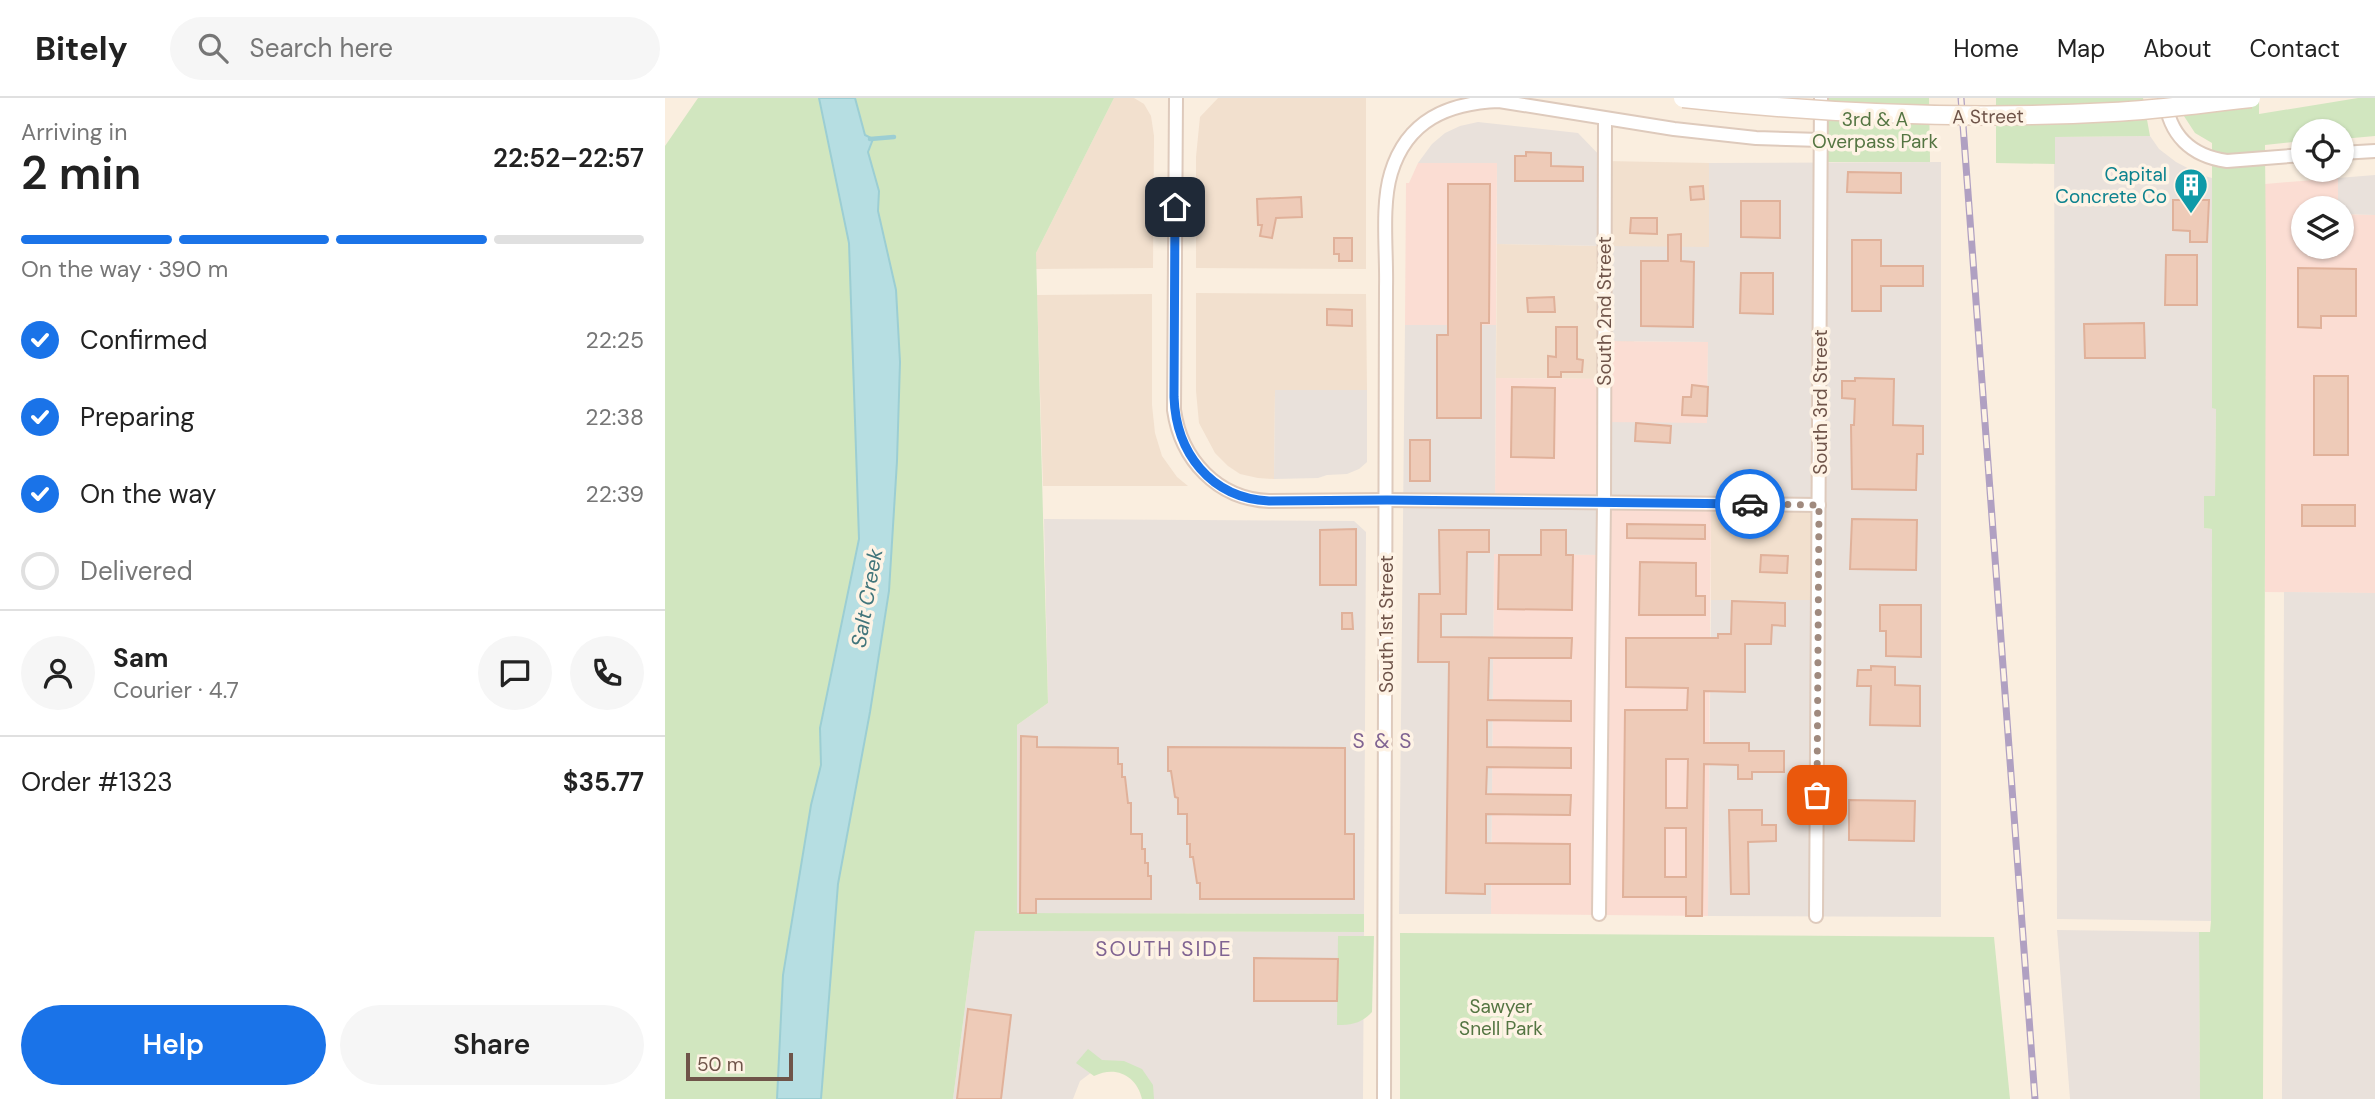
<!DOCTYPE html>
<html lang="en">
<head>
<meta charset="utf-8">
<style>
	:root { --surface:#fff; --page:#f6f6f6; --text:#222; --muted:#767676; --line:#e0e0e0; --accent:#1a73e8 }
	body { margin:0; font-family:"DM Sans",sans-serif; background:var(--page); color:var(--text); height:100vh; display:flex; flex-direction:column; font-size:26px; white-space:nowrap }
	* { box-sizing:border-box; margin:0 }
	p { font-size:23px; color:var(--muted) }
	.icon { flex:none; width:38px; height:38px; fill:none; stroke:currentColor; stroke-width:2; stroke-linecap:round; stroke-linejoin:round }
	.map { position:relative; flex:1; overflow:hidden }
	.panel { display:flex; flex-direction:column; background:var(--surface); width:665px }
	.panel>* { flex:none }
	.fabs { position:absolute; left:1626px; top:21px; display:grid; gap:14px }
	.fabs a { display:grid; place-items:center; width:63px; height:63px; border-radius:50%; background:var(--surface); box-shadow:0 2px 5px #0004; font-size:35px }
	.scale { position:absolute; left:21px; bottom:18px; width:107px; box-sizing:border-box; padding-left:7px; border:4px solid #6f5449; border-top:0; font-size:19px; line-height:24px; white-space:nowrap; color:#6f5449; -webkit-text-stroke:5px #fef3e5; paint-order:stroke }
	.pin { position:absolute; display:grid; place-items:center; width:60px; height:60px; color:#fff; margin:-30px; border-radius:14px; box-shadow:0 4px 10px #0006 }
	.courier { position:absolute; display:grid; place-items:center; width:70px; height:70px; margin:-35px; border:5px solid #1a73e8; border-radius:50%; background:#fff; color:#222; box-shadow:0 2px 9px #0007 }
	.overview em { font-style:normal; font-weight:600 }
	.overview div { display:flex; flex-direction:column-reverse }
	.overview { display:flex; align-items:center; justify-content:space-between; height:119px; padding:0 21px }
	h1 { font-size:46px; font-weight:600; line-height:52px }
	.bar { display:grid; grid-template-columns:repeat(4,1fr); gap:10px 7px; align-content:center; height:84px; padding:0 21px }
	.bar i { height:9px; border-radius:5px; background:var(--line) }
	.bar .on { background:var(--accent) }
	.bar p { grid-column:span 4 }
	.line { display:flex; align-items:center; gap:18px; padding:0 21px; border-top:2px solid var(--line) }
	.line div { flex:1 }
	.round { display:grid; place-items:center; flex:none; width:74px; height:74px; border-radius:37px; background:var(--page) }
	ol { padding:0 21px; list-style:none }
	li { display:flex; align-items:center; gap:21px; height:77px }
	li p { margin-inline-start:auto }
	li .icon { padding:7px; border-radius:50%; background:var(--accent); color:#fff; stroke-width:4 }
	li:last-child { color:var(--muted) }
	li i { width:38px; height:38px; border:4px solid var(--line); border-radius:50% }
	.action { display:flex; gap:14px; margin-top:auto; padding:14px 21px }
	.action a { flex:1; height:80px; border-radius:42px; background:var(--accent); color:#fff; font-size:28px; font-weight:600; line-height:80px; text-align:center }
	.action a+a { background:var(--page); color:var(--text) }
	header { display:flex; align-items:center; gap:42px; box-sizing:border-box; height:98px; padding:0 35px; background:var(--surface); border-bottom:2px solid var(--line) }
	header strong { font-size:33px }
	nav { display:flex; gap:38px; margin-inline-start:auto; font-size:24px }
	.search { width:490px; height:63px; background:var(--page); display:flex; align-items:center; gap:18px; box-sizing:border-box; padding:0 24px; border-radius:38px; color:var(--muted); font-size:26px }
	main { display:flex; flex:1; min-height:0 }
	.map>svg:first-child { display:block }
	.residential { fill:#f2e0ce }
	.commercial { fill:#fbddd3 }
	.industrial { fill:#e9e1db }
	.green { fill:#d1e6bf }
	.water { fill:#b6dee2; stroke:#9cced3; stroke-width:2 }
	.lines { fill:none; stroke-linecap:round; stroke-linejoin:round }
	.stream { stroke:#9cced3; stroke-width:4.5 }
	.building { fill:#eecbb8; stroke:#e0b19a; stroke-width:2; fill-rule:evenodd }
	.street-casing { stroke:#decabc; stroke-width:16 }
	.street { stroke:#fff; stroke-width:12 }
	.rail-casing { stroke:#b0a0c2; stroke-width:7 }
	.rail { stroke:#fef3e5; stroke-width:4.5; stroke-dasharray:13; stroke-linecap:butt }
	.secondary-bridge-casing { stroke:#e2cbba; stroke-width:21; stroke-linecap:butt }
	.secondary-bridge { stroke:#fff; stroke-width:18 }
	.done { stroke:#a08a7e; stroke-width:7; stroke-dasharray:0 12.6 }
	.route { stroke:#1a73e8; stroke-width:9 }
	.labels { text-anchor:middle; stroke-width:7; stroke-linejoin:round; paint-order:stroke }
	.street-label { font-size:19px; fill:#6f5449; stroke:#fef3e5 }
	.park-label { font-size:19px; fill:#547542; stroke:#fef3e5 }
	.culture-label { font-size:19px; fill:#0d838f; stroke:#fef3e5; text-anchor:end }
	.water-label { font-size:21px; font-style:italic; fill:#41757b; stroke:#fef3e5 }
	.neighbourhood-label { font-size:21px; letter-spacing:2px; fill:#806492; stroke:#fef3e5 }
</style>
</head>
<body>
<header>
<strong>Bitely</strong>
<div class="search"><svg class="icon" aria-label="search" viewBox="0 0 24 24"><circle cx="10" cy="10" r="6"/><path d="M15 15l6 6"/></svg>Search here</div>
<nav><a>Home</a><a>Map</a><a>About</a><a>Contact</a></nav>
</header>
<main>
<section class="panel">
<div class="overview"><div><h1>2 min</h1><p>Arriving in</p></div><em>22:52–22:57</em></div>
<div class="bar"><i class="on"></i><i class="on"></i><i class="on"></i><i></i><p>On the way · 390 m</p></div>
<ol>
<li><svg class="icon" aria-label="check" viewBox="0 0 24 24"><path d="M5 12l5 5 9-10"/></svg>Confirmed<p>22:25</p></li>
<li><svg class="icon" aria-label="check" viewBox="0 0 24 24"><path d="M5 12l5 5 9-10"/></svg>Preparing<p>22:38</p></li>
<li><svg class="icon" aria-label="check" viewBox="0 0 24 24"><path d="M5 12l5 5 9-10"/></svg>On the way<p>22:39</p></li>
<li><i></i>Delivered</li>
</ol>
<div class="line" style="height:126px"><a class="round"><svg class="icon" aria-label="person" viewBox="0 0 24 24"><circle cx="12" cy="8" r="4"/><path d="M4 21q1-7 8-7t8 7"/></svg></a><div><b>Sam</b><p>Courier · 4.7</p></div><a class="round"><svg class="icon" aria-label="chat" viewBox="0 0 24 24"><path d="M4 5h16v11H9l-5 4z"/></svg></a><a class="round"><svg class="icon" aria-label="phone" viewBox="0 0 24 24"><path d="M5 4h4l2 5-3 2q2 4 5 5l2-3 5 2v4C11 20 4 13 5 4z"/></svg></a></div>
<div class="line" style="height:91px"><div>Order #1323</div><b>$35.77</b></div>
<div class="action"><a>Help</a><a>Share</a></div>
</section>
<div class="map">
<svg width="1710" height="1001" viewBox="0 0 1710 1001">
	<rect width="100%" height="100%" fill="#faeedf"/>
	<!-- residential -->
	<g class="residential">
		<path d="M449 0H469L479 6 486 18 489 38 488 170 371 171V155Z"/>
		<path d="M553 0H701V171L531 170V59L535 19Z"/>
		<path d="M940 63 1044 65 1045 149 939 281 831 280 832 146 940 148Z"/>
		<path d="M531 195 701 196 702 292H610L609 381 593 380 575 376 563 368 550 355 534 325 531 293Z"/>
		<path d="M487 196V307L490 335 497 358 512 379 523 388H378L372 197Z"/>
		<path d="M1046 406 1154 407V502H1046Z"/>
	</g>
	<!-- commercial -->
	<g class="commercial">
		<path d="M753 65H832L831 227H740L741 85H744Z"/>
		<path d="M1673 80V110H1638V149H1676L1677 116 1710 117V495L1600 494V86Z"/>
		<path d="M939 243 1043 244 1042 326 1046 406 1043 818 826 816 829 456 938 457 830 403 831 280 938 281Z"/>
	</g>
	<!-- industrial -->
	<g class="industrial">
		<path d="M813 24 913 35 940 63V148L1044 149V65L1276 64V819L1043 818 1046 502H1153L1154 408 939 405 938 457 829 456 826 816H734L740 227H831L830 403 938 405 939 324 1042 325 1043 244 939 243 940 148 832 146V65H753L767 46 780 35 795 28Z"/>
		<path d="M1485 38 1494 51 1511 64 1536 77 1547 80V309L1551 310 1550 398 1539 399V430L1547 431 1546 823 1392 821 1389 39Z"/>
		<path d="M1710 77V117L1677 116 1676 110H1673V80Z"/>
		<path d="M610 292H702V364L694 371 682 376 662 377 653 380 609 381Z"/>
		<path d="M379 421 689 423 701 434 699 816 352 815V627L383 605Z"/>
		<path d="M1619 494 1710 495V1001H1617Z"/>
		<path d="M1392 832 1534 834 1535 1001H1405Z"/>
		<path d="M310 833 699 834 698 1001H482L461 972 431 971 415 983 408 1001H288Z"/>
	</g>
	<!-- green -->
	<g class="green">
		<path d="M33 0H449L371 155 383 605 352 627V815L699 816V834L310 833 288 1001H0V48Z"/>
		<path d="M1156 0H1264L1265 64H1156Z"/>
		<path d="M1331 0H1478L1485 38 1390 39V66L1331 65Z"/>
		<path d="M1594 0V16L1693 0H1710V38L1677 41 1676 33H1638V43L1600 47 1601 171 1598 1001H1535L1534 834H1545L1546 823 1547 431 1539 430V398H1550L1551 311 1547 310V45L1530 35 1517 15Z"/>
		<path d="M735 835 1329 839 1345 1001H735Z"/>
		<path d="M673 838H709L707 914C697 925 687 927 672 927Z"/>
		<path d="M423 951 437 962 459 963 477 971 488 987 489 1001H477C472 978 451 967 429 978L411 965Z"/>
	</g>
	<!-- water -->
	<path class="water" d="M154 0H190L200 37 208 41 203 54 214 93 213 113 231 192 235 264 232 363 224 493 205 614 173 786 156 1001H112L118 877 146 707 156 667 155 630 194 441 184 145Z"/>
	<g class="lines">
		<!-- stream -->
		<path class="stream" d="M205 41 229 39"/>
	</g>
	<!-- building -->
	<g class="building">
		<path d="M861 54 886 55V68L918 69V83H850V58H861Z"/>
		<path d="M1183 74 1236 75V95L1182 94Z"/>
		<path d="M783 86H825L824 225H816V320H772V237H783Z"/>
		<path d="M1038 88 1039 101 1026 102 1025 89Z"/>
		<path d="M636 99 637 119 611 120 607 140 595 138 597 127H593L592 101Z"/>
		<path d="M1508 102H1544L1542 144H1525V133L1508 132Z"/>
		<path d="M1076 103H1115V140L1076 139Z"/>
		<path d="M966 120H992V136L965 135Z"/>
		<path d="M1016 136V163L1029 164 1028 229 976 228V163H1003V137Z"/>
		<path d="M669 140H687V163H674V156H669Z"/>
		<path d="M1187 142H1216V168H1258V188H1216V213H1187Z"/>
		<path d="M1501 157H1532V207H1500Z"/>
		<path d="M1633 170 1691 171V218H1656V230L1633 229Z"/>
		<path d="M1076 175H1108V216L1075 215Z"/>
		<path d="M889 199 890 214H863L862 200Z"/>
		<path d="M662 211 687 212V228L662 227Z"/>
		<path d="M1479 225 1480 260H1420L1419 226Z"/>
		<path d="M891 229H912V261L918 262 917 274H896V279H883V258L891 259Z"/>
		<rect x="1649" y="278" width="34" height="79"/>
		<path d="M1190 280 1229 281 1228 327 1258 328V356H1252L1251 392 1187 391 1186 327H1189L1190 301 1177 300V283H1190Z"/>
		<path d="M1027 287 1043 289 1042 318 1017 317 1018 299H1026Z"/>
		<path d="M847 289 890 290 889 360 846 359Z"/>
		<path d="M971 325 1006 328 1005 345 970 343Z"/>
		<rect x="745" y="342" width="20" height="41"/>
		<rect x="1637" y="407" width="53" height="21"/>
		<path d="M1187 421 1252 422 1251 472 1185 471Z"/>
		<path d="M962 426 1040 427V441L962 440Z"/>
		<path d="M691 431V487H655V432Z"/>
		<path d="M774 432H824V454H802L801 516H776V539L907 540 906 560H824L823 602 906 603V623L822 622V649L906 650V670L822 669 821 696 906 697 905 717 821 716V745L905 746V786H820V796L781 795 784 564H753L754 496H775Z"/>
		<path d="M876 432H901V457H908L907 512 833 511 834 457H876Z"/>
		<path d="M1096 457 1123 458 1122 475 1095 474Z"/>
		<path d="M975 464 1031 465V498H1040V517H974Z"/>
		<path d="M1067 503 1120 505V528L1107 527 1106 546H1080V594L1039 593V645H1084V653H1119V674H1087V681H1073V667L1039 666 1037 818H1021V799H958L960 612H1022L1023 590 961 589V540H1053V536H1066ZM1001 661H1023L1022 710H1001ZM1000 730H1021V779H1000Z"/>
		<path d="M1215 507H1256V559L1221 558V533H1215Z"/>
		<path d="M677 515H687L688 531H677Z"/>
		<path d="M1206 568 1230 569V587L1255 588V628L1205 627 1206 588H1192L1193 572H1206Z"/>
		<path d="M356 638 372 639V649L453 650V666H457V679H460L463 705H466V736H477V751H480V765H483V778H486V801H371V815H355Z"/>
		<path d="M503 649 680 650V736H689V801H535V785H532L528 759H525V746H522V716H513V700L510 699 506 673H503Z"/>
		<path d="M1184 702 1250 703 1249 743 1184 742Z"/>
		<path d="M1064 712H1097V727H1111V743L1083 744 1084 796H1066Z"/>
		<path d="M589 860 673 861 672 903H589Z"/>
		<path d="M303 911 346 917 336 1001H292Z"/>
	</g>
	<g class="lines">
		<!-- street casing -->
		<g class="street-casing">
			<g id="street">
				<path d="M511 0 509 312C516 361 552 401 604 403L722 402 1154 407"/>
				<path d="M1500 0C1504 37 1526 58 1562 63L1638 57"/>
				<path d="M1676 55 1710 53"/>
				<path d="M934 816 939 405 940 21"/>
				<path d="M1151 818 1156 0"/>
				<path d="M719 1001 721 189C722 154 716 108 726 75 742 22 783 5 834 3L1009 31 1091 40 1156 42"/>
			</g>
		</g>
		<!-- street -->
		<use href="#street" class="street"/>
		<!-- rail casing -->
		<g class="rail-casing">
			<path id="rail" d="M1296 0 1370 1001"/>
		</g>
		<!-- rail -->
		<use href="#rail" class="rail"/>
		<!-- secondary-bridge casing -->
		<g class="secondary-bridge-casing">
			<path id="secondary-bridge" d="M1018 0C1162 16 1304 22 1448 14 1494 12 1540 5 1586 0"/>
		</g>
		<!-- secondary-bridge -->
		<use href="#secondary-bridge" class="secondary-bridge"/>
	</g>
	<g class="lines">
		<!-- done -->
		<path class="done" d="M1085 406 1154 407 1152 697"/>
		<!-- route -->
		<path class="route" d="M510 109 509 299C511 354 545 400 604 403L722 402 1085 406"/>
	</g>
	<!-- icons -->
	<defs>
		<g id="building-pin" transform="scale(1.75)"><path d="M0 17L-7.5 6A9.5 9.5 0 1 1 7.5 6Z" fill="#0f9aa8" stroke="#fef3e5"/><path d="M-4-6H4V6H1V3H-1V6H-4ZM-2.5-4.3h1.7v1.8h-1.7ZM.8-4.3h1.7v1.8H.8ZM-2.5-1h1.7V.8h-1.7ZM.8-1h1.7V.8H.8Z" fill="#fff"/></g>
	</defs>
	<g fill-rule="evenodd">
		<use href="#building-pin" x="1526" y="87"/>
	</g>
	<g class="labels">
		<!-- street labels -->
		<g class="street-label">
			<text transform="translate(1323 18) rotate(-1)" y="7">A Street</text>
			<text transform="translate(939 213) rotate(-90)" y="7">South 2nd Street</text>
			<text transform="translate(1155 304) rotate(-90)" y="7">South 3rd Street</text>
			<text transform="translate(721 526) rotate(-90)" y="7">South 1st Street</text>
		</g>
		<!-- park labels -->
		<g class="park-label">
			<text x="1210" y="28">3rd &amp; A<tspan x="1210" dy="22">Overpass Park</tspan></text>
			<text x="836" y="915">Sawyer<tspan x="836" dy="22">Snell Park</tspan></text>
		</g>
		<!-- culture labels -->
		<g class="culture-label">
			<text x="1502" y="83">Capital<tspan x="1502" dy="22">Concrete Co</tspan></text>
		</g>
		<!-- water labels -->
		<g class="water-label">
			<text transform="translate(202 500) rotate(-80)" y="7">Salt Creek</text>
		</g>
		<!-- neighbourhood labels -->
		<g class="neighbourhood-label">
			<text x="718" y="650">S &amp; S</text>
			<text x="499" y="858">SOUTH SIDE</text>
		</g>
	</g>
</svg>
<div class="fabs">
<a><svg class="icon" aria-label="locate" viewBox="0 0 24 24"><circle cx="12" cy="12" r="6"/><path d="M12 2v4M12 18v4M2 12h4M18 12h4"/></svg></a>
<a><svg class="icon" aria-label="layers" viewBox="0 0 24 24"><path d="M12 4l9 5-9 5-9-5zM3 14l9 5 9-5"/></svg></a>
</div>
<div class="scale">50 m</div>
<div class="pin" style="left:1152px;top:697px;background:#ea580c"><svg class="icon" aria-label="bag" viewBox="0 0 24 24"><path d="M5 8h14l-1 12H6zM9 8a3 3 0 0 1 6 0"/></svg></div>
<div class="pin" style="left:510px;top:109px;background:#1f2937"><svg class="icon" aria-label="home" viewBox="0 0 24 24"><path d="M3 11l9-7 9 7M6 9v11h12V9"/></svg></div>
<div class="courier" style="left:1085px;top:406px"><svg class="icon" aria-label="car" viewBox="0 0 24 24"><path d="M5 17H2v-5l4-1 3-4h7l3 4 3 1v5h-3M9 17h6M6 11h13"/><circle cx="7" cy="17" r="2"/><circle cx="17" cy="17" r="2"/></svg></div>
</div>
</main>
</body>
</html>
